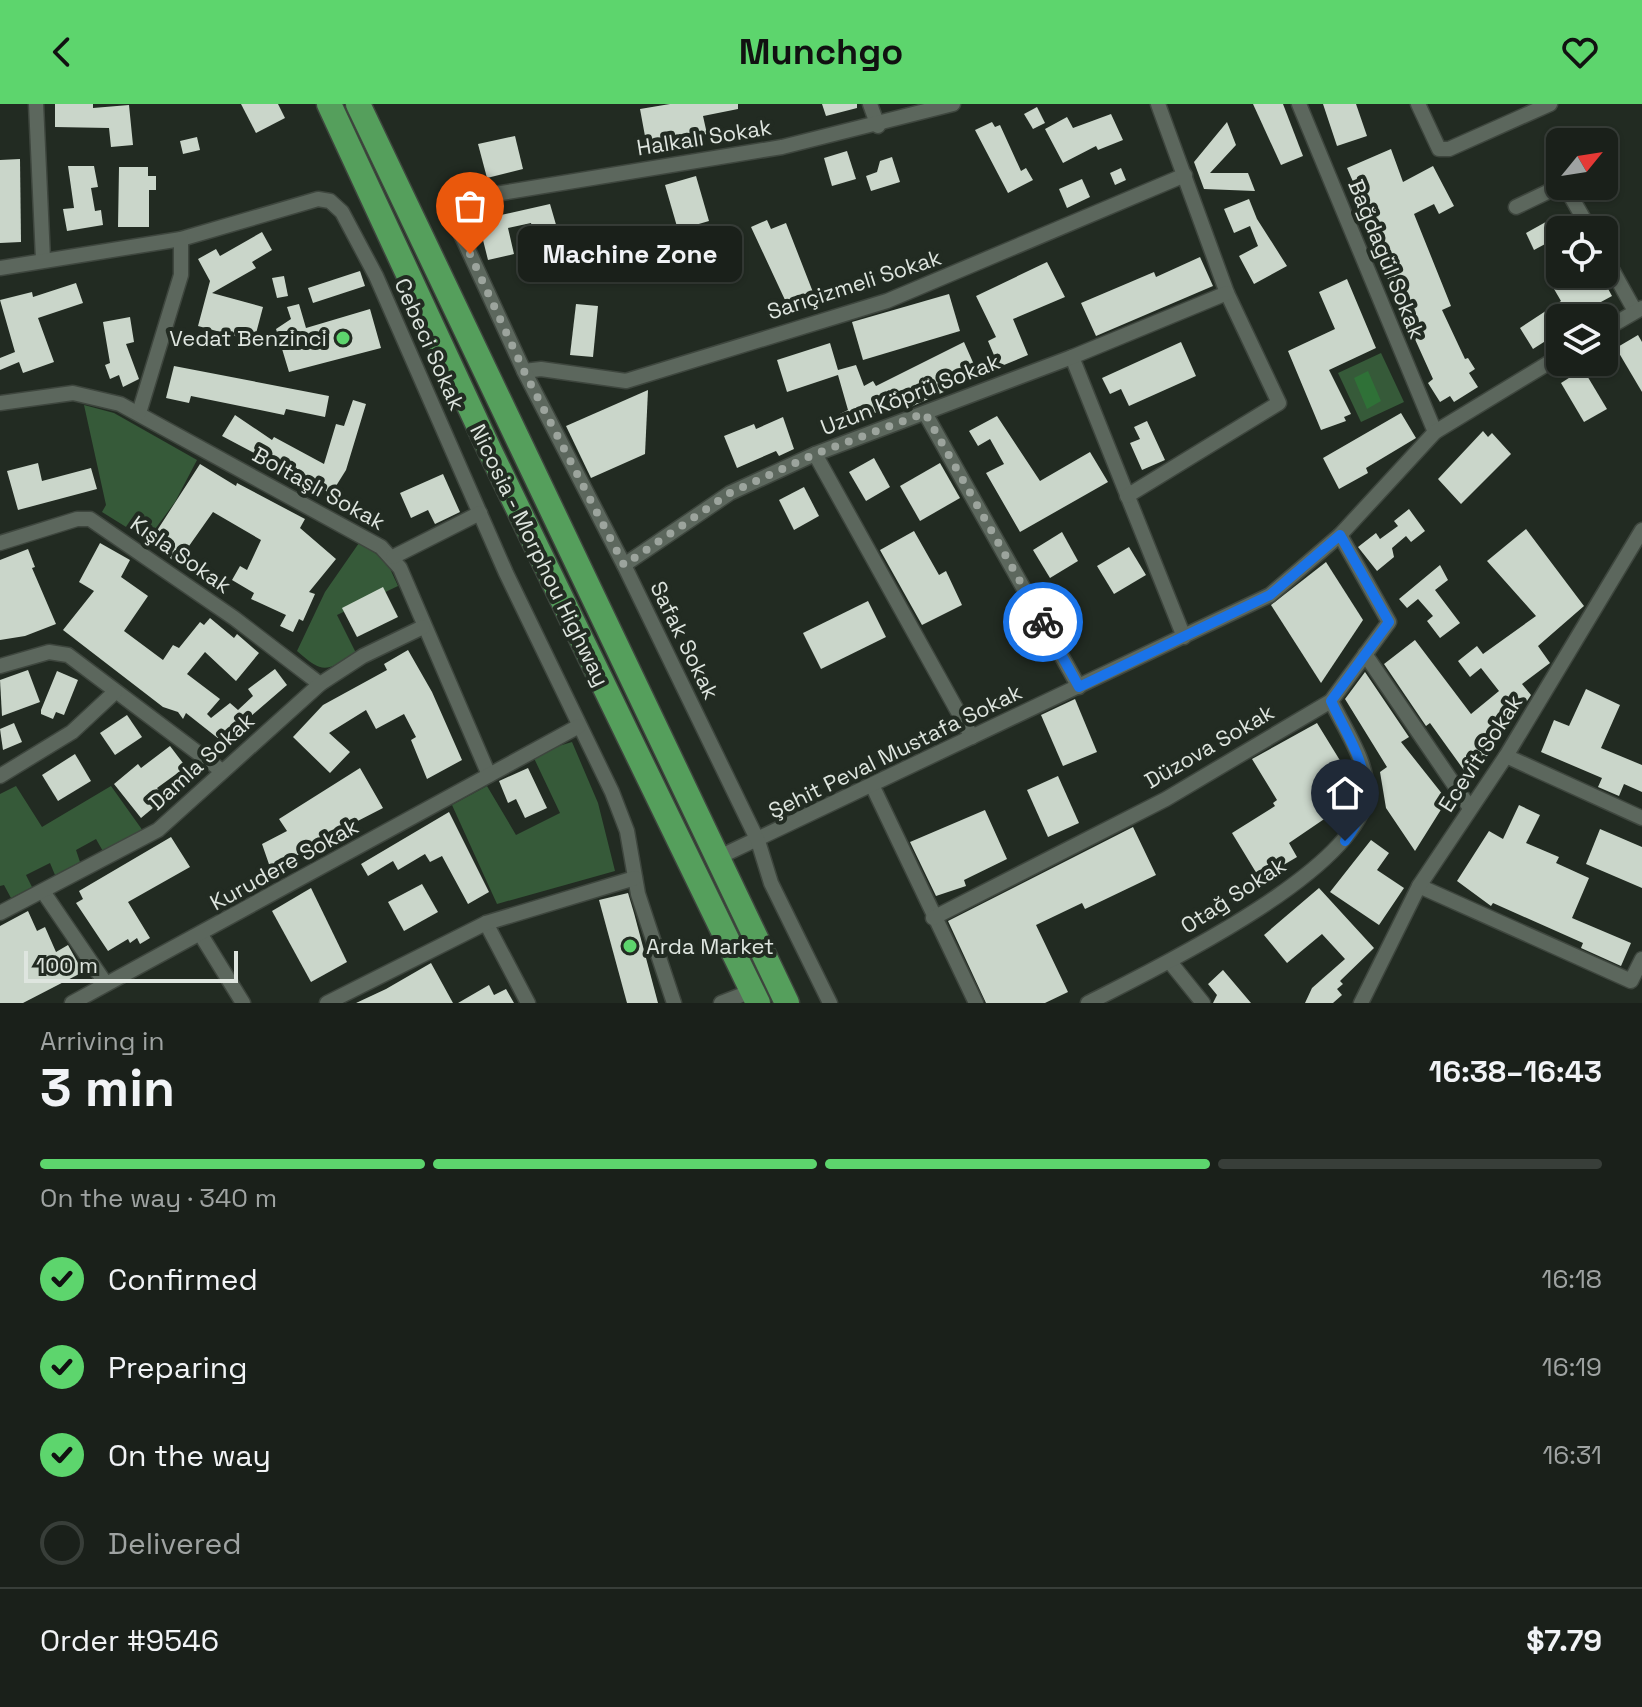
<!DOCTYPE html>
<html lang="en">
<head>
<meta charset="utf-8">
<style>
	:root { --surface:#1a201a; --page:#232823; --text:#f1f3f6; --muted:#9fa3a2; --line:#383e39; --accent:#5dd56d }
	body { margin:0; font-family:"Space Grotesk",sans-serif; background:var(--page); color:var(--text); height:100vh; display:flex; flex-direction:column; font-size:30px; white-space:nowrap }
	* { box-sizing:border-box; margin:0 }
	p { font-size:26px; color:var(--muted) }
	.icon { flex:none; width:44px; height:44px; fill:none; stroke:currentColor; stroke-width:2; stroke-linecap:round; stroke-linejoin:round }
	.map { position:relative; height:899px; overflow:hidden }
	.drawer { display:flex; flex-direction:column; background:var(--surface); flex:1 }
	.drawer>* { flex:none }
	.needle { width:52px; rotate:60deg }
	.buttons { position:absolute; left:1546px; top:24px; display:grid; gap:16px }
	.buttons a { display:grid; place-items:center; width:72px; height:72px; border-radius:12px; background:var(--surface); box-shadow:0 2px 6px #0004,0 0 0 2px var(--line); font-size:40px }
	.scale { position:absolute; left:24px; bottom:20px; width:214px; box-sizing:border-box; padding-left:8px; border:4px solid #dee5df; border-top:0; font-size:22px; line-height:28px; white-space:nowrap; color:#dee5df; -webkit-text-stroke:6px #222b22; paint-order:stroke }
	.pin { position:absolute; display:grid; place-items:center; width:68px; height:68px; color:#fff; margin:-82px -34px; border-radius:50% 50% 50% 0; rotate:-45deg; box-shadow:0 0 8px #0007 }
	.pin .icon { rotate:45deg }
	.courier { position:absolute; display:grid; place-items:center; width:80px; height:80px; margin:-40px; border:6px solid #1a73e8; border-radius:50%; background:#fff; color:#222; box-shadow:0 2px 10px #0007 }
	.bubble { position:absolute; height:56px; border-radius:12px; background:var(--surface); box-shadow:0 2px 6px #0004,0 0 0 2px var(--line); font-size:26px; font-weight:800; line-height:56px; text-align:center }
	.overview em { font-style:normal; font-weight:800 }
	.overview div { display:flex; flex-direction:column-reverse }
	.overview { display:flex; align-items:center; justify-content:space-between; height:136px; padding:0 40px }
	h1 { font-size:52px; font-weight:800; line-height:60px }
	.bar { display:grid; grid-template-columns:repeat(4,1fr); gap:12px 8px; align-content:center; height:96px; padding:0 40px }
	.bar i { height:10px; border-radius:6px; background:var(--line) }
	.bar .on { background:var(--accent) }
	.bar p { grid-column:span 4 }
	.line { display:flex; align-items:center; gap:20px; padding:0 40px; border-top:2px solid var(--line) }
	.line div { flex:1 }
	ol { padding:0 40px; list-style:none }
	li { display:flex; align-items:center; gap:24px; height:88px }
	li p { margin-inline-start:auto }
	li .icon { padding:8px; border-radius:50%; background:var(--accent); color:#111; stroke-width:4 }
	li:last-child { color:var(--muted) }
	li i { width:44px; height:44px; border:4px solid var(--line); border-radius:50% }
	header { display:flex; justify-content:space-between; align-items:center; height:104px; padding:0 40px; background:var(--accent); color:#111; font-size:36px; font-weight:800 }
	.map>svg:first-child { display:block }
	.green { fill:#365a39 }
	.water { fill:#2f7137 }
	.building { fill:#cad6ca }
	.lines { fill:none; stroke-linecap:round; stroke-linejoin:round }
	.street-casing { stroke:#3e463e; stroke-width:17 }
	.highway-casing { stroke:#3e463e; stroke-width:27 }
	.street { stroke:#5c675d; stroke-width:14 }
	.highway { stroke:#559f5c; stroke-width:24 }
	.done { stroke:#9ca49d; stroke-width:8; stroke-dasharray:0 14.4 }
	.route { stroke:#1a73e8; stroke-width:10 }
	.poi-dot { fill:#5dd56d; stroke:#222b22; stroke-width:3 }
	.labels { text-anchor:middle; stroke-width:8; stroke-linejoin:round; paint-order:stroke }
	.street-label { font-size:22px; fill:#dee5df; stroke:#222b22 }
	.poi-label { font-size:22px; fill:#dee5df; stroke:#222b22; text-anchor:end }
</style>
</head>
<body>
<header><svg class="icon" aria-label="back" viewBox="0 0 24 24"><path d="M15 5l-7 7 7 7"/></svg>Munchgo<svg class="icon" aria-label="heart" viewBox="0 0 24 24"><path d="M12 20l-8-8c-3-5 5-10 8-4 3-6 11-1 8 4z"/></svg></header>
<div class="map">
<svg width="1642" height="899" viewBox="0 0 1642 899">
	<rect width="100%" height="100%" fill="#222b22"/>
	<!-- green -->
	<g class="green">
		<path d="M1381 249 1404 298 1361 318 1338 269Z"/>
		<path d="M84 301 114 309 197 356 175 398 147 436 102 408 106 401Z"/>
		<path d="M359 439 386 456 398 482 337 511 356 549C326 567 324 571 297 547L325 488Z"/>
		<path d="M572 638 598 699 615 767 497 800 452 701 487 682 516 731 560 709 532 650Z"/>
		<path d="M16 682 42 723 111 682 143 727 104 749 96 735 76 746 80 758 55 771 50 759 26 771 32 783 11 794 4 781 0 782V690Z"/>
	</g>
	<!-- water -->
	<path class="water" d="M1368 267 1381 297 1367 305 1354 274Z"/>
	<!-- building -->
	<g class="building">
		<path d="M55 0H93V4L129 1 133 41 111 43 109 24 55 23Z"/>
		<path d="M241 0H278L285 14 256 29Z"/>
		<path d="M670 0H738V5L703 12 707 30 647 43 640 5Z"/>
		<path d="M822 0H857V4L826 12Z"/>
		<path d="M1253 0H1283L1303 52 1281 61Z"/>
		<path d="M1323 0H1356L1367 32 1337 42Z"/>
		<path d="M1037 3 1045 19 1033 25 1024 10Z"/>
		<path d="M1111 10 1123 36 1098 46 1096 42 1063 59 1045 25 1067 13 1073 24Z"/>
		<path d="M992 18 995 23 1000 21 1021 67 1026 64 1033 76 1008 89 975 26Z"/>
		<path d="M1227 18 1236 41 1210 69H1248L1255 87 1204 85 1194 58Z"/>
		<path d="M515 32 523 65 487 74 478 40Z"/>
		<path d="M197 33 200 46 183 50 180 37Z"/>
		<path d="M1391 45 1403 78 1433 62 1454 102 1439 110 1434 100 1414 110 1451 202 1442 206 1465 255 1468 254 1475 265 1469 269 1478 283 1454 298 1450 292 1440 298 1428 279 1433 275 1376 149 1383 146 1347 64Z"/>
		<path d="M847 47 856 75 832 82 824 54Z"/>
		<path d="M892 53 900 78 871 87 866 72 877 68 880 57Z"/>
		<path d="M20 55 21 138 0 139V56Z"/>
		<path d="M68 62H94L98 83 91 84 95 107 101 106 103 121 67 127 63 105 74 104Z"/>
		<path d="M119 63H148V72H156V86H149V123H118Z"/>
		<path d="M1121 64 1126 76 1115 81 1110 69Z"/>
		<path d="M696 72 709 117 678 126 665 81Z"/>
		<path d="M1082 75 1090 93 1067 104 1059 85Z"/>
		<path d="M1249 95 1257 115 1287 162 1254 180 1239 152 1258 142 1250 122 1234 129 1224 105Z"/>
		<path d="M550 100 559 131 535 137 531 119 508 124 514 150 488 156 479 120 483 115Z"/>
		<path d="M1553 114 1560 132 1534 146 1526 129Z"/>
		<path d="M767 116 771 125 786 119 818 201 792 211 751 123Z"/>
		<path d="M262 128 272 146 252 158 256 164 212 189 263 203 254 237 198 222 210 177 198 155 216 145 220 152Z"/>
		<path d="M1200 153 1213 182 1096 232 1081 199 1154 168 1156 173Z"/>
		<path d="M1047 158 1065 193 1013 215 1028 251 999 263 988 237 996 233 976 192Z"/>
		<path d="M360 167 365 182 313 199 308 184Z"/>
		<path d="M1582 170H1600L1612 192 1588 205 1591 210 1584 214H1548L1558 229 1533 245 1520 224 1561 197 1554 185Z"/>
		<path d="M284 172 288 192 277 194 272 174Z"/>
		<path d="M1347 175 1376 244 1329 266 1351 310 1344 313 1346 317 1321 326 1288 247 1335 225 1319 188Z"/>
		<path d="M76 179 83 199 38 214 54 258 23 269 19 258 0 266V254L15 248 0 196 32 188 33 193Z"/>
		<path d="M949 190 960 227 863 256 852 218Z"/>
		<path d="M299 200 306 224 370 205 381 244 289 268 276 225 291 215 287 203Z"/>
		<path d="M576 200 598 202 593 253 570 251Z"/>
		<path d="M130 213 134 238 126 240 139 275 123 283 119 271 110 275 105 261 110 259 103 218Z"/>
		<path d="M1638 231 1642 238V288L1616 244Z"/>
		<path d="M964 238 979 272 904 306 899 296 847 324 840 310 848 306 838 271 787 288 777 256 830 239 838 266 856 261 864 282 873 277 876 282Z"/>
		<path d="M1181 238 1196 272 1129 302 1121 285 1110 290 1102 274Z"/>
		<path d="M174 262 329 292 325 313 286 305 284 311 191 292 189 299 166 294Z"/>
		<path d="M1583 265 1607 305 1584 318 1561 279Z"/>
		<path d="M648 286 645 350 591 374 566 322Z"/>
		<path d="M353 296 366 300 346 366 331 390 316 381 313 387 296 379 274 366 277 361 222 332 235 311 272 336 274 333 324 360 336 320 344 322Z"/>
		<path d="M1401 309 1416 334 1366 364 1368 369 1339 385 1323 354Z"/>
		<path d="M997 312 1040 377 1090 348 1108 378 1020 428 986 369 1004 360 990 335 978 342 969 327Z"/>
		<path d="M783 313 794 345 779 352 776 347 737 364 724 332 754 320 756 325Z"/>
		<path d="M1147 317 1165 356 1142 366 1130 339 1140 335 1134 323Z"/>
		<path d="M1483 327 1488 333 1492 329 1511 350 1461 400 1438 375Z"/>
		<path d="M874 354 890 383 866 397 849 368Z"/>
		<path d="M38 359 42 377 91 364 97 385 18 406 7 367Z"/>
		<path d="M940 359 960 394 920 417 900 382Z"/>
		<path d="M200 360 236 382 237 379 305 415 300 424 336 455 309 488 315 490 303 517 299 515 293 528 280 522 286 511 251 495 254 489 232 476 240 462 247 466 261 436 213 408 177 459 149 439Z"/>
		<path d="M443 370 460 408 435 420 428 406 411 414 400 389Z"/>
		<path d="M804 383 819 412 794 426 779 396Z"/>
		<path d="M1409 405 1425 427 1411 438 1406 432 1392 444 1394 453 1377 467 1358 443 1376 429 1380 435 1398 422 1394 417Z"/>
		<path d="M1526 425 1584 502 1538 542 1550 559 1522 580 1531 591 1527 597 1486 630 1497 644 1466 669 1430 619 1426 622 1384 560 1415 536 1471 610 1499 587 1481 564 1470 573 1458 557 1477 542 1483 550 1536 512 1487 457Z"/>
		<path d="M914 427 939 471 946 467 962 501 922 521 880 446Z"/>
		<path d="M1062 428 1078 457 1050 474 1033 446Z"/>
		<path d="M100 439 130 456 121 473 148 492 124 527 163 556 173 541 179 544 200 518 204 521 210 514 234 534 237 530 259 549 236 577 205 548 187 570 220 595 207 610 211 614 230 599 238 606 253 592 248 585 275 565 287 581 251 612 248 609 224 639 186 609 183 615 178 608 163 603 63 526 94 487 79 478Z"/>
		<path d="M1129 443 1146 471 1114 490 1097 462Z"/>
		<path d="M28 445 35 463 32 464 56 520 25 532 0 536V456Z"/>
		<path d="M1326 458 1363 516 1321 579 1271 501Z"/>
		<path d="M1440 461 1448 476 1435 486 1460 519 1440 534 1427 517 1433 512 1418 495 1407 504 1399 495Z"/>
		<path d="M383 483 398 513 357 533 342 504Z"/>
		<path d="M868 497 886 533 821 565 803 529Z"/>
		<path d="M408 546 432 588 462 656 427 675 411 636 416 633 404 610 376 625 366 606 329 629 350 648 330 669 293 633 323 601 387 566 384 560Z"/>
		<path d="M28 566 40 598 2 612 0 576Z"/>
		<path d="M57 567 78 576 64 611 56 608 53 615 41 610V606Z"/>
		<path d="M1365 568 1409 633 1401 638 1447 696 1415 747 1386 704 1380 668 1387 663 1345 595Z"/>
		<path d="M1586 585 1620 601 1601 644 1642 661V688L1624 680 1619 692 1598 683 1602 674 1541 648 1554 616 1569 622Z"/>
		<path d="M1075 595 1097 648 1063 662 1041 611Z"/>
		<path d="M127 611 142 633 115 651 100 629Z"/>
		<path d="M14 619 22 638 3 646 0 625Z"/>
		<path d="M1317 619 1352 676 1325 692 1336 707 1289 739 1297 753 1260 775 1232 729 1275 702 1273 699 1277 696 1252 655Z"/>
		<path d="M170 642 186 663 157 684 165 694 141 714 114 680 138 660 141 664Z"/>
		<path d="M75 650 91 677 58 697 42 671Z"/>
		<path d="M360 664 383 704 346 723 307 750 305 747 271 766 262 740 287 727 279 715Z"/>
		<path d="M528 664 547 704 525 714 516 695 508 699 499 677Z"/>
		<path d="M1058 672 1079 719 1048 733 1027 686Z"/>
		<path d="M1519 701 1540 711 1526 739 1559 753 1556 759 1589 774 1572 814 1631 839 1621 862 1581 844 1583 839 1493 799 1491 802 1457 777 1489 727 1503 735Z"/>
		<path d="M985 706 1007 755 964 776 966 782 936 792 910 738Z"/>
		<path d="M449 708 489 788 468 800 442 752 430 758 425 750 398 766 393 757 368 772 361 760Z"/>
		<path d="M1133 723 1156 771 1085 805 1082 799 1036 821 1068 888 1045 899H986L948 817Z"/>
		<path d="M1600 725 1642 743V784L1586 760Z"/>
		<path d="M171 733 190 763 128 798 150 834 140 840 137 834 130 839 128 835 108 847 76 799 83 795 79 787Z"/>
		<path d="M1371 736 1389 749 1377 766 1404 784 1379 821 1330 788Z"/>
		<path d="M422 780 438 808 404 827 388 798Z"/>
		<path d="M311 784 347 858 311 878 272 807Z"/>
		<path d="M1319 784 1374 844 1340 877 1343 880 1337 885 1342 891 1333 899H1305L1312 884 1345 855 1322 830 1287 859 1264 831Z"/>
		<path d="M628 789 634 809 658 899H627L599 796Z"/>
		<path d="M28 807 37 827 45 823 56 848 68 841 83 868 23 899H0V822Z"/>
		<path d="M431 859 453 899H356L386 885Z"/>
		<path d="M1223 866 1251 899H1213L1217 891 1208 880Z"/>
		<path d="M489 881 494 891 506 885 514 899H458Z"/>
	</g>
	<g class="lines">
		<!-- street casing -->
		<g class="street-casing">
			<g id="street">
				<path d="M36 0 43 155"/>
				<path d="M870 0 878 22"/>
				<path d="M1299 0 1435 328"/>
				<path d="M1418 0 1439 45H1449L1550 0"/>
				<path d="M1565 82 1590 126"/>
				<path d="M1516 103 1560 82"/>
				<path d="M1604 151 1635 207"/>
				<path d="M0 164 181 135 318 95 330 97 342 108 376 172 506 469 612 688 627 727 638 790 674 899"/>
				<path d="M1604 226 1642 204"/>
				<path d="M1072 253 1184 533"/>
				<path d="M524 267 541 265 626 277 887 197 1185 71"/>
				<path d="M0 299 73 289 120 300 381 443 400 464 489 671"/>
				<path d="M139 309 181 171V135"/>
				<path d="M925 309 1079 583"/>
				<path d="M815 350 972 633"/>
				<path d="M1127 392 1279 299 1227 189 1158 0"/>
				<path d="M0 439 77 415H90L234 514 320 580"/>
				<path d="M393 453 480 409"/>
				<path d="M624 461 730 389 815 350 1072 253 1227 189"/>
				<path d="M1365 550 1470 704"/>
				<path d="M0 562 49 548 68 551 222 667"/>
				<path d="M1506 652 1642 714"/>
				<path d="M0 672 72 628 115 588"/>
				<path d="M872 681 976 899"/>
				<path d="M715 755 1270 491 1340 431 1435 328 1560 252"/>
				<path d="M1419 782 1631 877 1642 855"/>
				<path d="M44 789 106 880"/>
				<path d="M0 809 158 726 320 580 363 552 423 523"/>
				<path d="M933 814 1166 695 1331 597 1389 518 1340 431"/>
				<path d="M486 819 528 899"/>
				<path d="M201 831 243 899"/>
				<path d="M1170 858 1203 899"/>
				<path d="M72 899 579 622"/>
				<path d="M327 899 486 819 635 774"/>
				<path d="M721 899 752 887"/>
				<path d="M830 899 771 779 758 737 624 461 524 267 458 124 462 106 483 92 782 43 953 0"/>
				<path d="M1088 899C1153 866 1356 768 1366 693 1371 662 1344 624 1331 597"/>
				<path d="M1361 899 1419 782 1506 652 1642 426"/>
			</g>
		</g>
		<!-- highway casing -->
		<g class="highway-casing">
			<g id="highway">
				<path d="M329 0 490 347 758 899"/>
				<path d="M358 0 787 899"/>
			</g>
		</g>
		<!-- street -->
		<use href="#street" class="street"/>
		<!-- highway -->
		<use href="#highway" class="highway"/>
	</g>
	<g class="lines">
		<!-- done -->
		<path class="done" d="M470 150 524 267 624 461 730 389 815 350 925 309 1043 518"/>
		<!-- route -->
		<path class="route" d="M1043 518 1079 583 1270 491 1340 431 1389 518 1331 597C1356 650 1385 683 1345 737"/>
	</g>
	<!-- markers -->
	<g class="poi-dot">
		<circle cx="343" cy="234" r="8"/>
		<circle cx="630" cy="842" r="8"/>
	</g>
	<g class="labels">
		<!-- street labels -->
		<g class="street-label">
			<text transform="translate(704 33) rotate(-9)" y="8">Halkalı Sokak</text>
			<text transform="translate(1387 155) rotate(68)" y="8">Bağdagül Sokak</text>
			<text transform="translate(854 180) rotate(-18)" y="8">Sarıçizmeli Sokak</text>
			<text transform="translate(430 240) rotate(66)" y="8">Cebeci Sokak</text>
			<text transform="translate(910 290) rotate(-21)" y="8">Uzun Köprü Sokak</text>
			<text transform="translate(319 384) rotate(29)" y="8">Boltaşlı Sokak</text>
			<text transform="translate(181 450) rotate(35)" y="8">Kışla Sokak</text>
			<text transform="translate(540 451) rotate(64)" y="8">Nicosia - Morphou Highway</text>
			<text transform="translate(685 536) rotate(64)" y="8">Safak Sokak</text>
			<text transform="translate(1209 642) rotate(-30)" y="8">Düzova Sokak</text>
			<text transform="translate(895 647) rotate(-26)" y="8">Şehit Peval Mustafa Sokak</text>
			<text transform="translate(1480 649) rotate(-57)" y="8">Ecevit Sokak</text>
			<text transform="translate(201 657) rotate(-42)" y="8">Damla Sokak</text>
			<text transform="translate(284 760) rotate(-29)" y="8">Kurudere Sokak</text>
			<text transform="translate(1233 791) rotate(-33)" y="8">Otağ Sokak</text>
		</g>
		<!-- poi labels -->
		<g class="poi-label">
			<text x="327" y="242">Vedat Benzinci</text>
			<text x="646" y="850" text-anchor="start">Arda Market</text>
		</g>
	</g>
</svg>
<div class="buttons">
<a><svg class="needle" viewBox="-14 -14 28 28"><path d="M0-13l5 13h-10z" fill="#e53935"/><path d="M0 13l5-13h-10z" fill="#9fa3a2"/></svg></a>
<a><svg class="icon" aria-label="locate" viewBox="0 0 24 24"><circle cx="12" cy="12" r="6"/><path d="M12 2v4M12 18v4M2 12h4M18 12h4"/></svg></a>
<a><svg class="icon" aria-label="layers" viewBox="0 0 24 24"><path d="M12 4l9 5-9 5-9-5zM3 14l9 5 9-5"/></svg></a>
</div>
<div class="scale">100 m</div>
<div class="pin" style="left:470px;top:150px;background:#ea580c"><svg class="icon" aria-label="bag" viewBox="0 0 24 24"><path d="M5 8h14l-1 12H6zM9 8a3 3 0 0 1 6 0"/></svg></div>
<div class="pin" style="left:1345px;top:737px;background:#1f2937"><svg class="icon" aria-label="home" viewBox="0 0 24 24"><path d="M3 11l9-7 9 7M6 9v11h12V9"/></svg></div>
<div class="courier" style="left:1043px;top:518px"><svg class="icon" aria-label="bike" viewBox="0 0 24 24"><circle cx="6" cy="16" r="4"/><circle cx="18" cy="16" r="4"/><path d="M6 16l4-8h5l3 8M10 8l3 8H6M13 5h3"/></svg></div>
<div class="bubble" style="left:518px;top:122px;width:224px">Machine Zone</div>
</div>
<section class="drawer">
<div class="overview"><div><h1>3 min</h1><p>Arriving in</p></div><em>16:38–16:43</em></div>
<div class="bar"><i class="on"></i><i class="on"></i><i class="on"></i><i></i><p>On the way · 340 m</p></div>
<ol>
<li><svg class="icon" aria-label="check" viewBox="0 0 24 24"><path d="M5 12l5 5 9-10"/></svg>Confirmed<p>16:18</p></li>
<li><svg class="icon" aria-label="check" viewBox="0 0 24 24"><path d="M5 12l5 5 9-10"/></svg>Preparing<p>16:19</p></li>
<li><svg class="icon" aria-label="check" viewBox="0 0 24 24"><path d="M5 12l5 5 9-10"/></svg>On the way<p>16:31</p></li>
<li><i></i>Delivered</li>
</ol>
<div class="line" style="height:104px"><div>Order #9546</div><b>$7.79</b></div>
</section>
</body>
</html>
